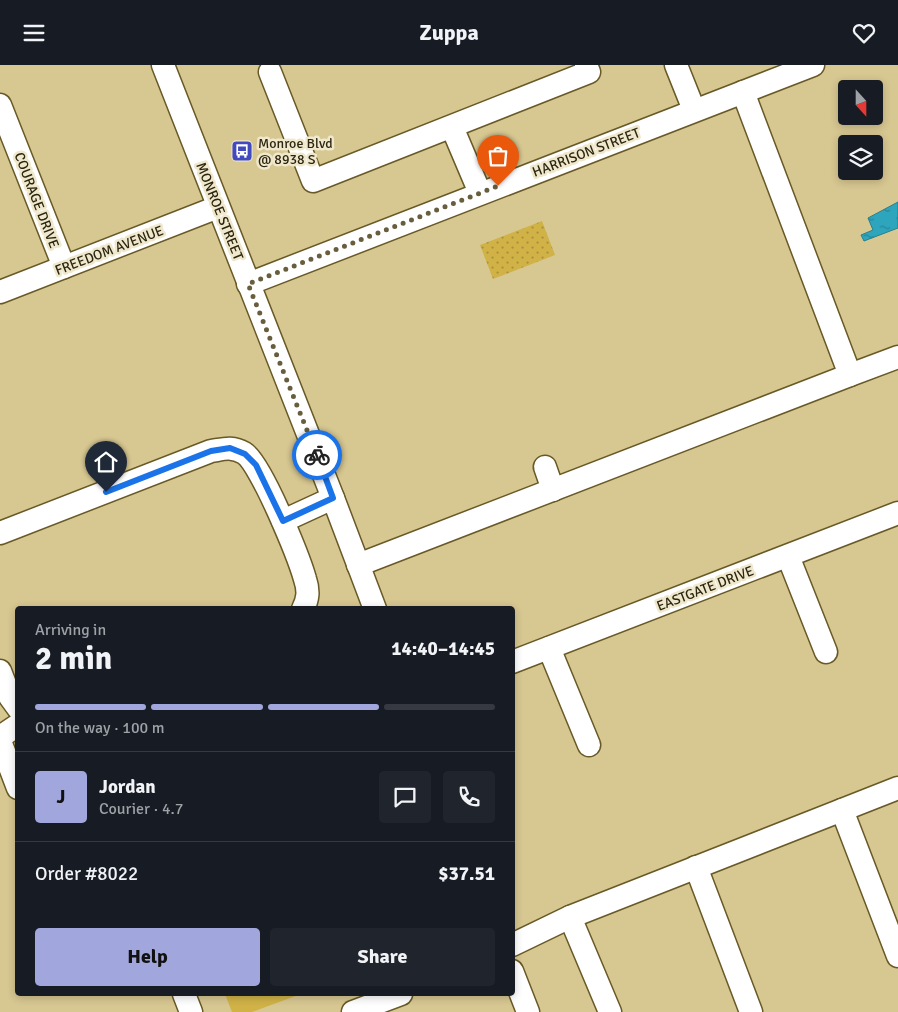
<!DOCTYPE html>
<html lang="en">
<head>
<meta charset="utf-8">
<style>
	:root { --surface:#171b24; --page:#20242c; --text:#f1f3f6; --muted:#9ea1a6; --line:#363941; --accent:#a1a6dc }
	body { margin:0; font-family:Signika,sans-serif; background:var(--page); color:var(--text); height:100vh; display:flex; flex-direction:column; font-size:19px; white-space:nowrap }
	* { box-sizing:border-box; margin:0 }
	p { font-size:16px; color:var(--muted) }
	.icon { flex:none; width:28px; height:28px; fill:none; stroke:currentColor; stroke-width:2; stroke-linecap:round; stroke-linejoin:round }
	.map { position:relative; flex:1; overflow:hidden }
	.drawer { position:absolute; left:15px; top:541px; width:500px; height:390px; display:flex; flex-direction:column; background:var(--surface); border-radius:5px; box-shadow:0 2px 8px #0003 }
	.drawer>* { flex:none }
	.needle { width:32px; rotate:159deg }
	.controls { position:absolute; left:838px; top:15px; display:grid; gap:10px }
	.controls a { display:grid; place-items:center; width:45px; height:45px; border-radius:5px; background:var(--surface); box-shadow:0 2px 8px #0003; font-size:25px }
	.pin { position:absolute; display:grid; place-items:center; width:42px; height:42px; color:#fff; margin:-51px -21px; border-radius:50% 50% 50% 0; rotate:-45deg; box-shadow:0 0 5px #0007 }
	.pin .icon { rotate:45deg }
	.courier { position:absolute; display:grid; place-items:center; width:50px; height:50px; margin:-25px; border:4px solid #1a73e8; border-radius:50%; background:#fff; color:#222; box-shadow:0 1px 6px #0007 }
	.overview em { font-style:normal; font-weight:800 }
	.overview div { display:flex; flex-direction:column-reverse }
	.overview { display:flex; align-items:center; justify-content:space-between; height:85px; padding:0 20px }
	h1 { font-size:32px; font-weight:800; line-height:38px }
	.bar { display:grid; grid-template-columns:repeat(4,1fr); gap:8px 5px; align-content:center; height:60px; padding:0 20px }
	.bar i { height:6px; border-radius:4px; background:var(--line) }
	.bar .current { background:var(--accent) }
	.bar p { grid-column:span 4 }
	.line { display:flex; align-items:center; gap:12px; padding:0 20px; border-top:1px solid var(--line) }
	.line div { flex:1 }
	.round { display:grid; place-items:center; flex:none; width:52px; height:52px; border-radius:5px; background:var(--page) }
	.action { display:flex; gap:10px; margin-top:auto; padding:10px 20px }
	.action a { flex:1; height:58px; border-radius:5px; background:var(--accent); color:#111; font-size:20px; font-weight:800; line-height:58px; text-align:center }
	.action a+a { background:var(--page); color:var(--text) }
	header { display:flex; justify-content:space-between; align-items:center; height:65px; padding:0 20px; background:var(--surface); font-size:22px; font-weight:800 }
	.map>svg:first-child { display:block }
	.green { fill:#d0b247 }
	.park { fill:url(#park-dots) }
	.water { fill:url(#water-ripples); stroke:#2c7f89 }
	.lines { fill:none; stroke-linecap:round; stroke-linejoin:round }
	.minor-casing { stroke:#685926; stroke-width:25 }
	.minor { stroke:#fff; stroke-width:22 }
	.done { stroke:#685e3d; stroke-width:5; stroke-dasharray:0 9 }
	.route { stroke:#1a73e8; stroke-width:6 }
	.labels { text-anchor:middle; stroke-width:5; stroke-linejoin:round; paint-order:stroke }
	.poi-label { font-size:14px; fill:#2c2610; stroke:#f0e8cd; text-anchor:start }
	.street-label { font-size:14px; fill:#2c2610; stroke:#f0e8cd }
</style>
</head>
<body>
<header><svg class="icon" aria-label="menu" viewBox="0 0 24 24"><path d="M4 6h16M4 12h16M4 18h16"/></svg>Zuppa<svg class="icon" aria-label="heart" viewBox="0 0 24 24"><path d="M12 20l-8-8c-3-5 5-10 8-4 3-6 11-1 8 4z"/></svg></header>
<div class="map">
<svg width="898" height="947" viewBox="0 0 898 947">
	<defs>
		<pattern id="park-dots" width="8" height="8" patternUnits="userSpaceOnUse" patternTransform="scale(1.25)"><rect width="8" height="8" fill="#d0b247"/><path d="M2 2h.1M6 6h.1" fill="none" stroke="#a9913a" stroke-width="1.8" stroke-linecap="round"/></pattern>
		<pattern id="water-ripples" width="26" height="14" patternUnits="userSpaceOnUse" patternTransform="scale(1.25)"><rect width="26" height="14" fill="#2ca5bd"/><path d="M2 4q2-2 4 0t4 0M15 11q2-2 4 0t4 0" fill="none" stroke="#268698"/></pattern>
	</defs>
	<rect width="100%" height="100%" fill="#d7c791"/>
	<!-- green -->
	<path class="green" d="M225 929H301L252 947H232Z"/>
	<!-- park -->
	<path class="park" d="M542 156 555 190 493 214 480 180Z"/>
	<!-- water -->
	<path class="water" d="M898 137V163L864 176 861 170 873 165 868 153Z"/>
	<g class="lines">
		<!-- minor casing -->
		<g class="minor-casing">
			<g id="minor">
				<path d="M163 0 333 433 375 544"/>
				<path d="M676 0 694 45"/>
				<path d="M270 7 313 116 589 7 586 0"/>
				<path d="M743 27 850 310 898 292"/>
				<path d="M0 40 64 202"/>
				<path d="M452 62 480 128"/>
				<path d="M248 219 813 0"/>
				<path d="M0 227 218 142"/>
				<path d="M545 402 553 425"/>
				<path d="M283 456 333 433"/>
				<path d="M0 468 211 386C224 384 232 381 244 388 261 398 299 493 305 514 309 526 308 534 303 544"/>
				<path d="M788 491 826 587"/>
				<path d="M358 500 850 310"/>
				<path d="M549 583 589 680"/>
				<path d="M512 597 898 448"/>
				<path d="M0 606 10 632 18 643"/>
				<path d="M0 672 18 660"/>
				<path d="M0 676 18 723"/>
				<path d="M842 745 898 891"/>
				<path d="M696 802 751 947"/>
				<path d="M570 852 610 947"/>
				<path d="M512 880 570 852 898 723"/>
				<path d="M512 906 528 947"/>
				<path d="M184 929 191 947"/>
				<path d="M353 947 401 929"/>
			</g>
		</g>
		<!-- minor -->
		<use href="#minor" class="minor"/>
	</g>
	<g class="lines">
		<!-- done -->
		<path class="done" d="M317 390 248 219 498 121"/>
		<!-- route -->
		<path class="route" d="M106 427 211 386 230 383 245 389 256 400 283 456 333 433 317 390"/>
	</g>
	<!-- icons -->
	<defs>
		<g id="bus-square" transform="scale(1.125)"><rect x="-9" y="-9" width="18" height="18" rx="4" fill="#4049bd" stroke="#f0e8cd"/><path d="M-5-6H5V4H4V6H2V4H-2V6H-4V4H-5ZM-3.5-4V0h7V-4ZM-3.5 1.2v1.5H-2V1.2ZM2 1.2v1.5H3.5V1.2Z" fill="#fff"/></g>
	</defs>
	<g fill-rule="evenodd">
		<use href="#bus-square" x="242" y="86"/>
	</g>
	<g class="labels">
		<!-- poi labels -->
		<g class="poi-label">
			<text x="258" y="83">Monroe Blvd<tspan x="258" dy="16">@ 8938 S</tspan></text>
		</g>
		<!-- street labels -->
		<g class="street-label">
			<text transform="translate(586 87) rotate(-21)" y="5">HARRISON STREET</text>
			<text transform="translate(37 135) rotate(69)" y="5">COURAGE DRIVE</text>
			<text transform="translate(220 146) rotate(68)" y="5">MONROE STREET</text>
			<text transform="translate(109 185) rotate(-21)" y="5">FREEDOM AVENUE</text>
			<text transform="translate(705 523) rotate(-21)" y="5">EASTGATE DRIVE</text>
		</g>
	</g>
</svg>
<div class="controls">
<a><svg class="needle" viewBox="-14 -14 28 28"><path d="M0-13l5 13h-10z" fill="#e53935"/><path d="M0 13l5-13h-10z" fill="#9ea1a6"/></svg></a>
<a><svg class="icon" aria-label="layers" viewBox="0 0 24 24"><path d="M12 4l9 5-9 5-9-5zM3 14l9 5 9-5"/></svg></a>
</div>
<div class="pin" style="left:498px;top:121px;background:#ea580c"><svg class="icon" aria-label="bag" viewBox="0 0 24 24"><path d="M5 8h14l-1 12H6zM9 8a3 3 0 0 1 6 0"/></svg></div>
<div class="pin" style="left:106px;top:427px;background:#1f2937"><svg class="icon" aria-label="home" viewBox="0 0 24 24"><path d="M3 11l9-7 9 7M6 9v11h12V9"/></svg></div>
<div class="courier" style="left:317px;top:390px"><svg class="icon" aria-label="bike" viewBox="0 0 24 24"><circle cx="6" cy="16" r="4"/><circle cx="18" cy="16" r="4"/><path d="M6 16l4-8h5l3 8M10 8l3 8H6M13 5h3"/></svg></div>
<section class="drawer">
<div class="overview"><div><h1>2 min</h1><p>Arriving in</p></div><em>14:40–14:45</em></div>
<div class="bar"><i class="current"></i><i class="current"></i><i class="current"></i><i></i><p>On the way · 100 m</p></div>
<div class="line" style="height:90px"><b class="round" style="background:var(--accent);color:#111">J</b><div><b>Jordan</b><p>Courier · 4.7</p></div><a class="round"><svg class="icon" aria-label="chat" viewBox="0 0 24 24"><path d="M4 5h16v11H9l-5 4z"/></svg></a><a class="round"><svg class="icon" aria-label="phone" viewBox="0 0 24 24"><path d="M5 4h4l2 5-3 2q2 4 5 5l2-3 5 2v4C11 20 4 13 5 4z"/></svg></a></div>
<div class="line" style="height:65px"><div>Order #8022</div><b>$37.51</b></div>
<div class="action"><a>Help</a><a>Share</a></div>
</section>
</div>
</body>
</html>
